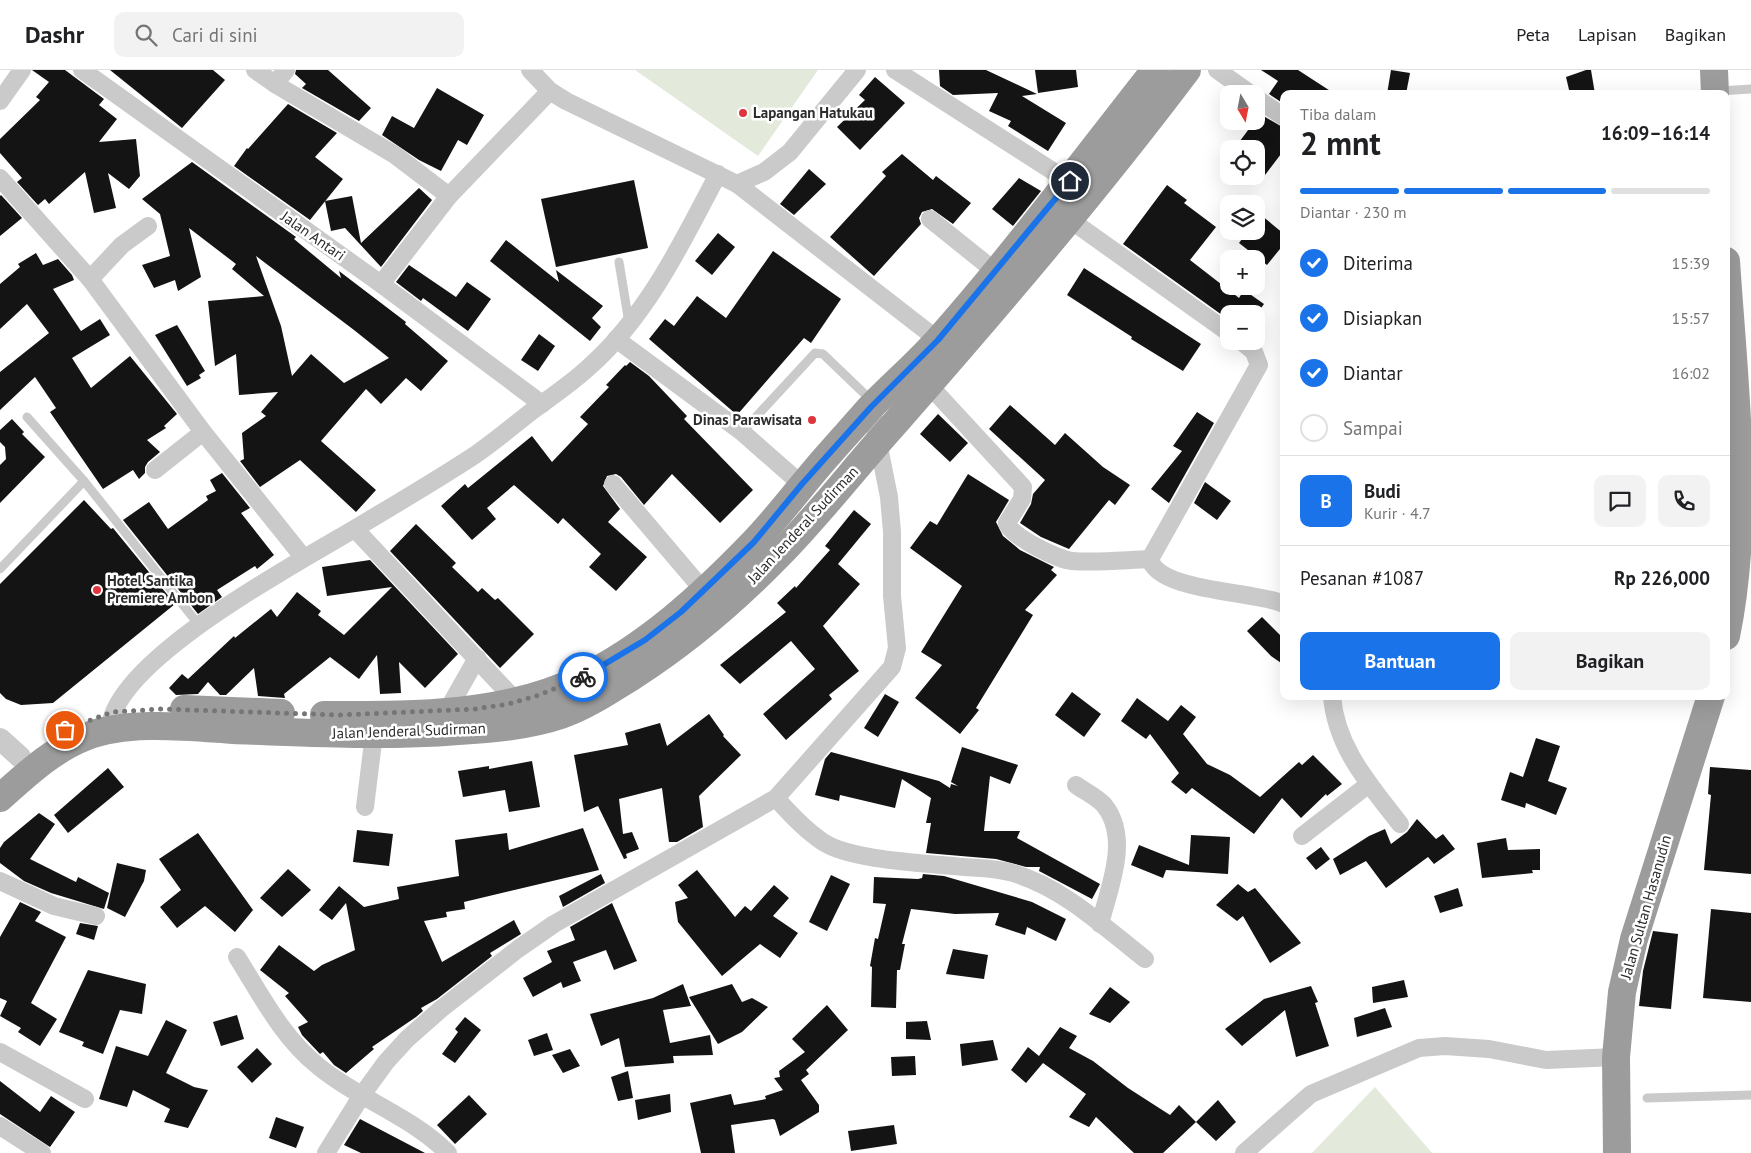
<!DOCTYPE html>
<html lang="id">
<head>
<meta charset="utf-8">
<style>
	:root { --surface:#fff; --page:#f2f2f2; --text:#202124; --muted:#757577; --line:#e0e0e0; --accent:#1a73e8 }
	body { margin:0; font-family:"PT Sans",sans-serif; background:var(--page); color:var(--text); height:100vh; display:flex; flex-direction:column; font-size:19px; white-space:nowrap }
	* { box-sizing:border-box; margin:0 }
	p { font-size:16px; color:var(--muted) }
	.icon { flex:none; width:28px; height:28px; fill:none; stroke:currentColor; stroke-width:2; stroke-linecap:round; stroke-linejoin:round }
	.map { position:relative; flex:1; overflow:hidden }
	.sheet { position:absolute; left:1280px; top:20px; width:450px; height:610px; display:flex; flex-direction:column; background:var(--surface); border-radius:10px; box-shadow:0 5px 20px #0002 }
	.sheet>* { flex:none }
	.needle { width:32px; rotate:170deg }
	.controls { position:absolute; left:1220px; top:15px; display:grid; gap:10px }
	.controls a { display:grid; place-items:center; width:45px; height:45px; border-radius:10px; background:var(--surface); box-shadow:0 5px 20px #0002; font-size:25px }
	.pin { position:absolute; display:grid; place-items:center; width:42px; height:42px; color:#fff; margin:-21px; border:2px solid #fff; border-radius:50%; box-shadow:0 1px 5px #0007 }
	.courier { position:absolute; display:grid; place-items:center; width:50px; height:50px; margin:-25px; border:4px solid #1a73e8; border-radius:50%; background:#fff; color:#222; box-shadow:0 1px 6px #0007 }
	.overview em { font-style:normal; font-weight:600 }
	.overview div { display:flex; flex-direction:column-reverse }
	.overview { display:flex; align-items:center; justify-content:space-between; height:85px; padding:0 20px }
	h1 { font-size:32px; font-weight:600; line-height:38px }
	.bar { display:grid; grid-template-columns:repeat(4,1fr); gap:8px 5px; align-content:center; height:60px; padding:0 20px }
	.bar i { height:6px; border-radius:4px; background:var(--line) }
	.bar .selected { background:var(--accent) }
	.bar p { grid-column:span 4 }
	.line { display:flex; align-items:center; gap:12px; padding:0 20px; border-top:1px solid var(--line) }
	.line div { flex:1 }
	.round { display:grid; place-items:center; flex:none; width:52px; height:52px; border-radius:10px; background:var(--page) }
	ol { padding:0 20px; list-style:none }
	li { display:flex; align-items:center; gap:15px; height:55px }
	li p { margin-inline-start:auto }
	li .icon { padding:5px; border-radius:50%; background:var(--accent); color:#fff; stroke-width:4 }
	li:last-child { color:var(--muted) }
	li i { width:28px; height:28px; border:2px solid var(--line); border-radius:50% }
	.button { display:flex; gap:10px; margin-top:auto; padding:10px 20px }
	.button a { flex:1; height:58px; border-radius:10px; background:var(--accent); color:#fff; font-size:20px; font-weight:600; line-height:58px; text-align:center }
	.button a+a { background:var(--page); color:var(--text) }
	header { display:flex; align-items:center; gap:30px; box-sizing:border-box; height:70px; padding:0 25px; background:var(--surface); border-bottom:1px solid var(--line) }
	header strong { font-size:24px }
	nav { display:flex; gap:28px; margin-inline-start:auto; font-size:18px }
	.search { width:350px; height:45px; background:var(--page); display:flex; align-items:center; gap:12px; box-sizing:border-box; padding:0 18px; border-radius:10px; color:var(--muted); font-size:19px }
	.map>svg:first-child { display:block }
	.green { fill:#e3eadb }
	.building { fill:#141414; fill-rule:evenodd }
	.lines { fill:none; stroke-linecap:round; stroke-linejoin:round }
	.service { stroke:#cacaca; stroke-width:9 }
	.minor { stroke:#cacaca; stroke-width:18 }
	.tertiary { stroke:#cacaca; stroke-width:22 }
	.trunk { stroke:#9c9c9c; stroke-width:28 }
	.done { stroke:#767676; stroke-width:5; stroke-dasharray:0 9 }
	.route { stroke:#1a73e8; stroke-width:6 }
	.poi-dot { fill:#de353e; stroke:#fff; stroke-width:2 }
	.labels { text-anchor:middle; stroke-width:5; stroke-linejoin:round; paint-order:stroke }
	.poi-label { font-size:15px; font-weight:bold; fill:#2d2d2d; stroke:#fff; text-anchor:start }
	.street-label { font-size:15px; fill:#2d2d2d; stroke:#fff }
</style>
</head>
<body>
<header>
<strong>Dashr</strong>
<div class="search"><svg class="icon" aria-label="search" viewBox="0 0 24 24"><circle cx="10" cy="10" r="6"/><path d="M15 15l6 6"/></svg>Cari di sini</div>
<nav><a>Peta</a><a>Lapisan</a><a>Bagikan</a></nav>
</header>
<div class="map">
<svg width="1751" height="1083" viewBox="0 0 1751 1083">
	<rect width="100%" height="100%" fill="#fff"/>
	<!-- green -->
	<g class="green">
		<path d="M635 0H818L758 86Z"/>
		<path d="M1375 1017 1432 1083H1312Z"/>
	</g>
	<!-- building -->
	<g class="building">
		<path d="M32 0H65L104 29 99 35 117 49 99 72 136 69 140 106 129 119 108 103 116 138 94 143 85 102 49 134 45 129 38 135 17 112 22 108 0 83V69L40 30 36 27 49 12Z"/>
		<path d="M110 0H213L225 10 182 58Z"/>
		<path d="M296 0H328L371 38 359 51 302 18 306 14 295 4Z"/>
		<path d="M939 0H986L1037 24 1022 26 1066 53 1048 81 1008 56 1011 51 989 41 998 23 953 25 940 16Z"/>
		<path d="M1035 0H1076L1078 17 1038 23Z"/>
		<path d="M1261 0H1298L1335 24H1284V34L1269 24 1278 11Z"/>
		<path d="M1391 0 1410 3 1406 24H1387Z"/>
		<path d="M1586 0H1591L1595 24H1570L1566 7Z"/>
		<path d="M875 7 905 33 860 80 837 57 865 30 859 25Z"/>
		<path d="M437 18 484 45 467 75 458 70 441 101 419 90 382 65 392 46 414 58Z"/>
		<path d="M288 34 337 63 315 87 343 109 310 150 234 96 247 78 248 79Z"/>
		<path d="M1260 44 1284 58V80L1259 113 1250 106H1256V79H1234Z"/>
		<path d="M902 84 933 110 936 106 971 133 953 154 932 139 922 142 919 148 921 154 874 206 830 167 886 106 882 102Z"/>
		<path d="M192 92 296 167 294 169 341 208 339 201 406 252 405 254 448 291 421 321 406 308 381 334 366 319 321 371 376 420 356 442 300 390 260 417 240 391 244 389 242 363 266 346 261 342 278 322 239 325 236 284 215 296 208 231 264 226 232 199 236 194 189 158 201 207 178 221 175 210 154 218 142 195 170 186 160 144 142 129ZM256 186 354 260 389 288 344 313 311 284 292 306 281 256Z"/>
		<path d="M809 99 826 114 794 145 780 134Z"/>
		<path d="M1019 108 1041 121 1013 156 992 139Z"/>
		<path d="M634 110 648 178 556 197 541 129Z"/>
		<path d="M1167 115 1187 130 1184 133 1216 157 1190 190 1239 228 1244 220 1264 234 1256 245 1229 244V250L1123 174Z"/>
		<path d="M419 118 432 130 381 197 345 158 331 161 325 131 352 126 361 173Z"/>
		<path d="M1 125 22 148 0 166V126Z"/>
		<path d="M1261 145 1284 164V174L1267 195 1239 173 1248 161H1256V152Z"/>
		<path d="M718 163 735 177 712 205 695 191Z"/>
		<path d="M506 170 559 212 556 200 603 236 592 248 601 257 590 271 490 191Z"/>
		<path d="M773 181 841 229 811 273 804 268 737 345 649 269 665 249 674 256 697 226 726 248Z"/>
		<path d="M36 183 43 195 58 189 72 205 74 210 53 219 81 261 100 249 110 265 72 288 91 318 130 286 177 344 164 356 166 358 147 370 160 382 148 392 145 397V403L139 409 133 400 103 419 50 342 56 338 35 307 0 340V302L49 263 27 234 0 259V214L20 197 18 194Z"/>
		<path d="M409 195 456 227 467 212 491 229 468 261 423 228 421 231 396 212Z"/>
		<path d="M1084 198 1201 274 1183 301 1131 269 1132 267 1067 225Z"/>
		<path d="M177 255 205 301 199 305 201 308 187 316 155 265Z"/>
		<path d="M539 264 555 276 538 301 521 290Z"/>
		<path d="M630 292 649 306 687 346 684 349 753 420 720 453 672 404 644 435 621 407 616 404 607 406 603 416 620 439 608 452 647 487 616 521 589 497 601 484 563 448 558 454 514 415 487 438 496 449 472 470 441 436 465 414 468 418 532 366 552 392 588 354 580 347 609 317 606 315 625 295 626 296Z"/>
		<path d="M1010 335 1055 375 1065 363 1103 397 1130 415 1115 435 1109 430 1069 479 1041 467 1020 453 1031 434 1033 424 1045 410 989 359Z"/>
		<path d="M1197 342 1214 353 1169 433 1151 419 1182 381 1173 376Z"/>
		<path d="M938 344 968 373 950 392 920 364Z"/>
		<path d="M12 349 24 362 22 364 45 387 0 433V395L6 389 5 377 0 372V360Z"/>
		<path d="M222 403 250 438 241 443 274 485 257 499 255 496 217 520 222 527 198 544 123 450 149 432 168 459 208 430 206 426 216 421 210 410Z"/>
		<path d="M968 404 1009 430 996 452 1003 466 1020 480 1054 497 1051 500 1057 505 1025 540 1033 545 976 638 979 640 960 664 915 628 942 595 921 582 962 516 910 478 930 451 937 455Z"/>
		<path d="M1205 412 1231 431 1217 450 1194 433Z"/>
		<path d="M84 430 111 459 113 458 175 534 53 633 21 635 6 629 0 623V514Z"/>
		<path d="M854 440 871 454 838 494 860 514 823 556 859 601 829 625 832 629 786 670 763 644 815 599 791 571 740 614 720 595 786 542 777 533 795 516 796 518 830 480 825 476Z"/>
		<path d="M416 454 456 493 452 497 478 522 482 518 495 530 498 528 534 564 500 598 390 481Z"/>
		<path d="M370 490 458 584 425 618 399 592 401 623 380 624 377 585 359 609 330 587 284 624 285 628 258 626 254 598 226 625H220L208 612 198 624 176 625 169 618 182 604 188 609 234 566 235 568 271 539 277 547 297 522 321 541 318 545 344 565 392 517 327 526 322 497Z"/>
		<path d="M1262 547 1284 569V595L1271 586 1247 561Z"/>
		<path d="M1072 622 1101 644 1084 667 1055 645Z"/>
		<path d="M885 624 899 632 878 667 864 658Z"/>
		<path d="M1137 628 1168 651 1181 635 1196 647 1183 664 1207 694 1230 705 1260 727 1299 692 1302 695 1313 685 1342 714 1327 726 1326 724 1301 748 1282 728 1254 764 1192 718 1186 724 1171 712 1179 703 1150 664 1146 669 1121 651Z"/>
		<path d="M709 644 724 665 723 666 741 685 699 726 703 757 677 772H669L662 718 619 729 623 764 632 762 639 779 626 784 627 788 624 789 598 736 584 742 574 685 628 675 625 663 660 653 667 676Z"/>
		<path d="M1536 668 1560 676 1548 711 1567 718 1556 745 1526 733 1525 738 1501 730 1510 702 1523 707Z"/>
		<path d="M962 677 1018 695 1010 714 990 706 984 761H1020L1017 768 1100 814 1092 829 1039 801 1040 797H1026L996 789 926 783 931 753H926L931 728 902 709 895 738 840 725 839 731 815 725 825 689 831 682 939 711 950 718 951 714 958 716 951 712Z"/>
		<path d="M532 691 540 737 509 742 505 720 463 727 458 701 489 696V699Z"/>
		<path d="M1710 697 1751 700V804L1704 800 1711 725 1708 724Z"/>
		<path d="M108 698 124 717 68 763 54 745Z"/>
		<path d="M39 743 55 754 30 789 76 812 78 807 109 823 104 839 51 823 24 811 0 793V778L4 772Z"/>
		<path d="M1417 749 1436 769 1443 764 1455 779 1434 794 1428 787 1386 818 1366 791 1340 805 1333 789 1369 766 1385 759 1391 774 1407 762Z"/>
		<path d="M583 758 599 800 464 832 465 839 446 842 447 847 424 851 442 892 514 850 521 864 490 883 492 886 437 929 421 938 423 941 416 947 372 977 374 979 346 1003 334 995 323 982 320 984 302 965 298 957 308 952 285 926 289 923 260 900 279 875 314 901 322 895 355 880 346 833 332 850 319 840 339 816 364 837 399 829 397 817 459 806 455 770 507 763 509 780Z"/>
		<path d="M357 760 393 764 389 796 353 792Z"/>
		<path d="M198 763 253 840 235 862 205 836 177 858 160 837 181 820 159 789Z"/>
		<path d="M1191 765 1230 767 1228 804 1166 800 1163 808 1131 795 1139 775 1189 795Z"/>
		<path d="M1506 768 1508 780 1540 779V800H1532L1533 803 1482 808 1477 773Z"/>
		<path d="M1321 777 1330 789 1316 800 1306 788Z"/>
		<path d="M117 793 146 800 144 811 125 847 107 838Z"/>
		<path d="M288 799 311 820 282 847 260 828Z"/>
		<path d="M697 800 735 847 745 836 751 841 774 815 789 828 773 846 798 863 780 888 760 874 722 906 678 852 675 832 688 828 678 815Z"/>
		<path d="M601 804 605 813 563 837 559 826Z"/>
		<path d="M923 804 944 806 1032 832 1066 849 1056 871 1027 857 1025 865 995 855 999 843 955 844 911 839 902 874H905L900 900H897L896 938 871 937 872 897 870 896 875 868 878 869 886 834 873 833 874 807 918 809 922 808Z"/>
		<path d="M831 805 850 814 827 861 809 852Z"/>
		<path d="M1238 814 1248 822 1255 818 1301 873 1270 893 1243 846 1237 851 1216 835Z"/>
		<path d="M1458 818 1463 836 1440 843 1434 826Z"/>
		<path d="M20 832 41 842 35 851 66 867 31 933 57 949 40 976 18 962 21 958 0 946 7 931 0 928V867Z"/>
		<path d="M612 833 637 891 614 900 606 880 573 892 581 911 563 918 561 912 533 927 523 908 552 892 547 881 575 870 570 857Z"/>
		<path d="M1711 839 1751 843V932L1703 928Z"/>
		<path d="M80 853 98 856 94 870 76 864Z"/>
		<path d="M1653 861 1678 864 1671 939 1639 936 1643 901Z"/>
		<path d="M953 879 988 885 984 909 946 904Z"/>
		<path d="M88 900 146 914 142 944 120 940 103 984 82 976 84 972 59 962Z"/>
		<path d="M1404 910 1408 927 1373 933 1372 917Z"/>
		<path d="M683 914 691 936 663 940 670 973 710 965 713 985 673 986 674 993 625 997 619 968 601 976 590 944 653 928Z"/>
		<path d="M732 914 742 932 752 928 768 937 742 962 718 974 689 927Z"/>
		<path d="M1311 916 1318 932 1315 933 1329 976 1296 987 1285 940 1242 976 1225 959 1264 929Z"/>
		<path d="M1110 917 1130 932 1110 953 1089 944Z"/>
		<path d="M827 935 848 960 806 1000 809 1004 801 1010 819 1035V1042L780 1066 775 1050 773 1049 731 1055 735 1083H701L690 1033 731 1024 734 1035 766 1029 765 1026 783 1020 774 1008 780 1007 779 1001 805 982 792 969Z"/>
		<path d="M1385 938 1392 957 1357 967 1354 948Z"/>
		<path d="M237 945 244 969 221 976 213 952Z"/>
		<path d="M465 947 481 960 455 993 442 984 458 962 455 959Z"/>
		<path d="M166 950 187 960 166 1003 194 1017 208 1020 188 1058 164 1052 170 1039 133 1020 127 1037 99 1029 116 976 148 986Z"/>
		<path d="M927 951 931 970 906 969V952Z"/>
		<path d="M1060 957 1077 966 1069 978 1093 991 1128 1018 1170 1045 1179 1035 1196 1052 1163 1083H1134L1096 1047 1089 1057 1069 1047 1086 1024 1043 993 1026 1013 1011 1000 1028 977 1039 986Z"/>
		<path d="M547 963 553 980 534 986 528 970Z"/>
		<path d="M993 970 998 990 962 996 960 974Z"/>
		<path d="M257 978 272 994 252 1013 237 997Z"/>
		<path d="M570 979 580 996 563 1003 552 985Z"/>
		<path d="M915 986 916 1005 892 1006 891 987Z"/>
		<path d="M628 1001 633 1028 618 1031 611 1007Z"/>
		<path d="M0 1011 40 1042 51 1026 75 1042 50 1077 0 1044Z"/>
		<path d="M670 1024 671 1042 638 1050 635 1030Z"/>
		<path d="M469 1025 487 1044 455 1074 437 1055Z"/>
		<path d="M1218 1030 1236 1052 1216 1071 1196 1052Z"/>
		<path d="M276 1047 304 1057 296 1078 269 1068Z"/>
		<path d="M360 1049 425 1083H361L344 1075Z"/>
		<path d="M894 1055 897 1074 851 1081 848 1061Z"/>
	</g>
	<g class="lines">
		<!-- service -->
		<g class="service">
			<path d="M1719 21 1751 19"/>
			<path d="M619 192 629 253"/>
			<path d="M27 347 84 411 199 555"/>
			<path d="M742 362 815 283 823 284 873 332"/>
			<path d="M0 499 84 411"/>
			<path d="M1647 1028 1751 1025"/>
		</g>
		<!-- minor -->
		<g class="minor">
			<path d="M82 0 381 214 542 334"/>
			<path d="M255 0 275 14"/>
			<path d="M286 0 275 14 395 85 449 126"/>
			<path d="M530 0 550 21 566 31 737 114 938 270"/>
			<path d="M895 0 1076 116"/>
			<path d="M1217 0 1251 24"/>
			<path d="M1256 28 1284 47"/>
			<path d="M0 31 22 0"/>
			<path d="M0 108 90 209 203 362 303 487"/>
			<path d="M737 114 764 102 790 82 857 0"/>
			<path d="M930 149 996 202"/>
			<path d="M1069 149 1229 263"/>
			<path d="M90 209 122 175 148 156"/>
			<path d="M381 214 449 126 550 21"/>
			<path d="M616 269 742 362 801 414"/>
			<path d="M1241 271 1254 282 1259 295 1150 489C1158 522 1256 521 1284 534"/>
			<path d="M929 315 1023 417 1022 429 1007 453C1010 466 1059 490 1072 491 1097 493 1124 490 1150 489"/>
			<path d="M155 400 203 362"/>
			<path d="M613 414 703 520"/>
			<path d="M355 459 516 631"/>
			<path d="M1332 626C1336 678 1370 715 1400 754"/>
			<path d="M447 641 477 588"/>
			<path d="M110 659C112 591 301 491 356 458 396 434 437 410 475 385 495 371 513 356 532 341 551 327 572 313 589 297 647 246 683 171 718 104"/>
			<path d="M1076 715C1084 721 1097 727 1104 735 1131 768 1109 818 1100 854"/>
			<path d="M776 728C790 744 805 760 823 772 852 791 928 793 964 797 980 798 997 798 1013 803 1064 818 1104 857 1145 889"/>
			<path d="M365 737 374 664"/>
			<path d="M1302 766 1369 714"/>
			<path d="M0 811 54 836 96 846"/>
			<path d="M237 887C261 925 282 967 318 996 358 1029 411 1046 448 1083"/>
			<path d="M0 982 85 1029"/>
			<path d="M0 1056 42 1083"/>
			<path d="M326 1083 362 1025 386 992 407 969 441 939 518 879 554 854 776 728 892 597 897 578 892 526V462L889 427 871 337"/>
			<path d="M1244 1083 1311 1024 1419 978 1445 976 1489 979 1546 990 1616 987"/>
		</g>
		<!-- tertiary -->
		<path class="tertiary" d="M0 669 20 687"/>
		<!-- trunk -->
		<g class="trunk">
			<path d="M1714 0 1715 24"/>
			<path d="M1726 191C1734 313 1751 445 1726 566"/>
			<path d="M184 639 281 643"/>
			<path d="M324 645C409 645 501 647 580 609 646 577 703 525 753 473 780 445 803 413 829 384 842 369 856 354 869 339 892 315 918 293 940 268 1016 182 1084 90 1155 0"/>
			<path d="M0 728C26 705 52 680 85 667 127 650 188 657 233 660 308 663 383 667 458 661 492 659 528 656 561 645 587 636 610 620 633 606 686 572 733 532 777 487 819 445 856 396 896 352 996 238 1095 122 1187 0"/>
			<path d="M1617 1083 1616 987 1622 922 1634 869 1711 626"/>
		</g>
	</g>
	<g class="lines">
		<!-- done -->
		<path class="done" d="M65 660 112 642 161 639 340 645 475 639 508 634 539 625 583 607"/>
		<!-- route -->
		<path class="route" d="M583 607 645 570 681 542 754 472 802 414 871 337 938 270 1070 111"/>
	</g>
	<!-- markers -->
	<g class="poi-dot">
		<circle cx="743" cy="43" r="5"/>
		<circle cx="812" cy="350" r="5"/>
		<circle cx="97" cy="520" r="5"/>
	</g>
	<g class="labels">
		<!-- poi labels -->
		<g class="poi-label">
			<text x="753" y="48">Lapangan Hatukau</text>
			<text x="802" y="355" text-anchor="end">Dinas Parawisata</text>
			<text x="107" y="516">Hotel Santika<tspan x="107" dy="17">Premiere Ambon</tspan></text>
		</g>
		<!-- street labels -->
		<g class="street-label">
			<text transform="translate(313 166) rotate(35)" y="5">Jalan Antari</text>
			<text transform="translate(803 455) rotate(-47)" y="5">Jalan Jenderal Sudirman</text>
			<text transform="translate(409 661) rotate(-2)" y="5">Jalan Jenderal Sudirman</text>
			<text transform="translate(1646 837) rotate(-74)" y="5">Jalan Sultan Hasanudin</text>
		</g>
	</g>
</svg>
<div class="controls">
<a><svg class="needle" viewBox="-14 -14 28 28"><path d="M0-13l5 13h-10z" fill="#e53935"/><path d="M0 13l5-13h-10z" fill="#757577"/></svg></a>
<a><svg class="icon" aria-label="locate" viewBox="0 0 24 24"><circle cx="12" cy="12" r="6"/><path d="M12 2v4M12 18v4M2 12h4M18 12h4"/></svg></a>
<a><svg class="icon" aria-label="layers" viewBox="0 0 24 24"><path d="M12 4l9 5-9 5-9-5zM3 14l9 5 9-5"/></svg></a>
<a>+</a>
<a>−</a>
</div>
<div class="pin" style="left:65px;top:660px;background:#ea580c"><svg class="icon" aria-label="bag" viewBox="0 0 24 24"><path d="M5 8h14l-1 12H6zM9 8a3 3 0 0 1 6 0"/></svg></div>
<div class="pin" style="left:1070px;top:111px;background:#1f2937"><svg class="icon" aria-label="home" viewBox="0 0 24 24"><path d="M3 11l9-7 9 7M6 9v11h12V9"/></svg></div>
<div class="courier" style="left:583px;top:607px"><svg class="icon" aria-label="bike" viewBox="0 0 24 24"><circle cx="6" cy="16" r="4"/><circle cx="18" cy="16" r="4"/><path d="M6 16l4-8h5l3 8M10 8l3 8H6M13 5h3"/></svg></div>
<section class="sheet">
<div class="overview"><div><h1>2 mnt</h1><p>Tiba dalam</p></div><em>16:09–16:14</em></div>
<div class="bar"><i class="selected"></i><i class="selected"></i><i class="selected"></i><i></i><p>Diantar · 230 m</p></div>
<ol>
<li><svg class="icon" aria-label="check" viewBox="0 0 24 24"><path d="M5 12l5 5 9-10"/></svg>Diterima<p>15:39</p></li>
<li><svg class="icon" aria-label="check" viewBox="0 0 24 24"><path d="M5 12l5 5 9-10"/></svg>Disiapkan<p>15:57</p></li>
<li><svg class="icon" aria-label="check" viewBox="0 0 24 24"><path d="M5 12l5 5 9-10"/></svg>Diantar<p>16:02</p></li>
<li><i></i>Sampai</li>
</ol>
<div class="line" style="height:90px"><b class="round" style="background:var(--accent);color:#fff">B</b><div><b>Budi</b><p>Kurir · 4.7</p></div><a class="round"><svg class="icon" aria-label="chat" viewBox="0 0 24 24"><path d="M4 5h16v11H9l-5 4z"/></svg></a><a class="round"><svg class="icon" aria-label="phone" viewBox="0 0 24 24"><path d="M5 4h4l2 5-3 2q2 4 5 5l2-3 5 2v4C11 20 4 13 5 4z"/></svg></a></div>
<div class="line" style="height:65px"><div>Pesanan #1087</div><b>Rp 226,000</b></div>
<div class="button"><a>Bantuan</a><a>Bagikan</a></div>
</section>
</div>
</body>
</html>
